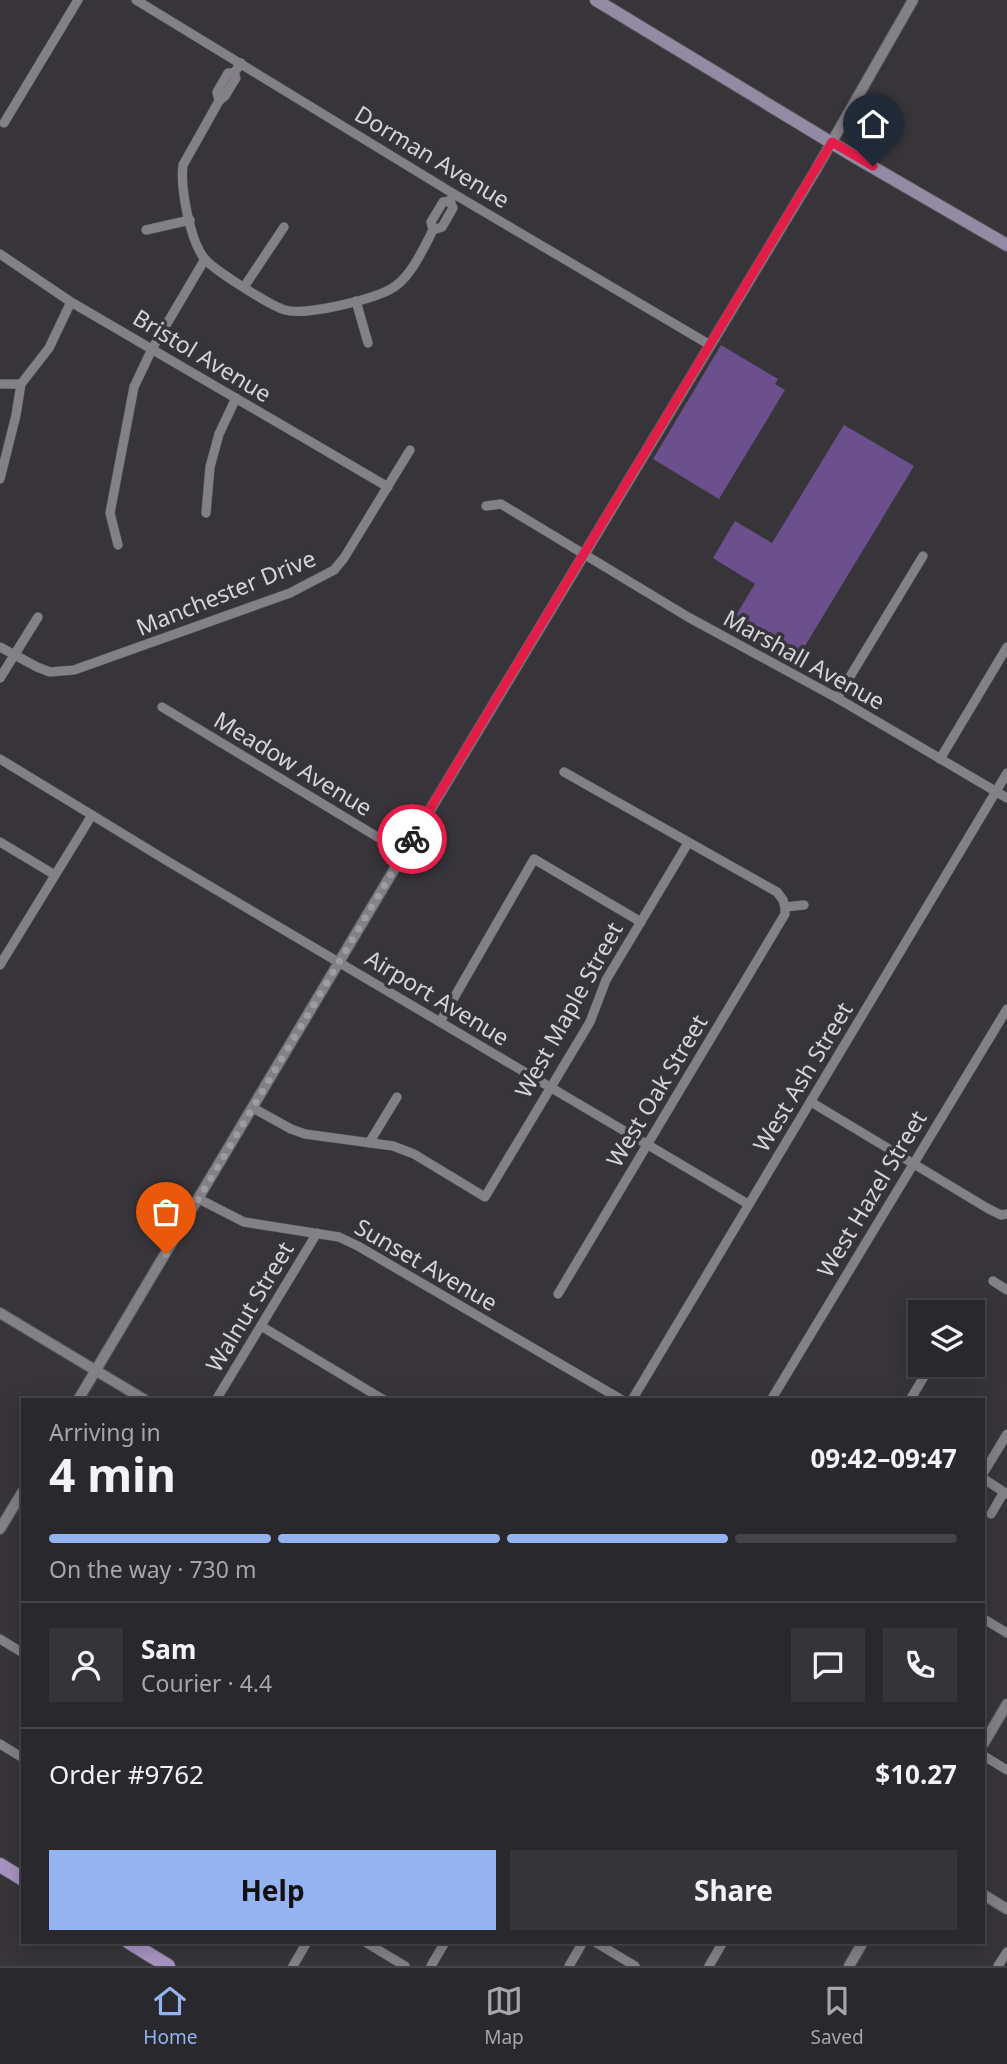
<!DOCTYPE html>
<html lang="en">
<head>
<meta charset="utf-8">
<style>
	:root { --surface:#29282c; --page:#353438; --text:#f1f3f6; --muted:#a5a6a9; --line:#454448; --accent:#95b2f1 }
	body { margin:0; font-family:"Noto Sans",sans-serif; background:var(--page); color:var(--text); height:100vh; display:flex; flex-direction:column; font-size:26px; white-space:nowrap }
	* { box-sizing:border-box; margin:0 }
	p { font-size:23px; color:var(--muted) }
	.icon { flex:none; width:38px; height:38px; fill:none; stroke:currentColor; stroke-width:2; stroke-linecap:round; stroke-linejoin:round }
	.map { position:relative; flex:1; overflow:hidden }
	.drawer { position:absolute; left:21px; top:1398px; width:964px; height:546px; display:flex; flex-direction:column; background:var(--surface); border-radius:0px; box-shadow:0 4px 18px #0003,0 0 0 2px var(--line) }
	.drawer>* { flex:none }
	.buttons { position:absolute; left:908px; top:1300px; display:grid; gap:14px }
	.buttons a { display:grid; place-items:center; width:77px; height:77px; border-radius:0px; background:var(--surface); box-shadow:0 4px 18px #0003,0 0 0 2px var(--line); font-size:35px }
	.pin { position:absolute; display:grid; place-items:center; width:60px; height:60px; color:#fff; margin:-72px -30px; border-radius:50% 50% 50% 0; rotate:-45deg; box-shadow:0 0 7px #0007 }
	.pin .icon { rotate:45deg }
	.courier { position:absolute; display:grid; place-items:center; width:70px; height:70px; margin:-35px; border:5px solid #e11d48; border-radius:50%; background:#fff; color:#222; box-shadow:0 2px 9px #0007 }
	.overview em { font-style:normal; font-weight:700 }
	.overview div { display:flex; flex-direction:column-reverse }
	.overview { display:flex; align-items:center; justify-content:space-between; height:119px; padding:0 28px }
	h1 { font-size:46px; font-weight:700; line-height:52px }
	.bar { display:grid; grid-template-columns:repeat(4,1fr); gap:10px 7px; align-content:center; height:84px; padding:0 28px }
	.bar i { height:9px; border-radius:5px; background:var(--line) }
	.bar .current { background:var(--accent) }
	.bar p { grid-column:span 4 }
	.line { display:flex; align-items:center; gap:18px; padding:0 28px; border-top:2px solid var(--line) }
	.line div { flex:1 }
	.round { display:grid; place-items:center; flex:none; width:74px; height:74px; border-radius:0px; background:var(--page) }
	.button { display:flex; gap:14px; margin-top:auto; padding:14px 28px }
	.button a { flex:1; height:80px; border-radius:0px; background:var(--accent); color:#111; font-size:28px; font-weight:700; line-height:80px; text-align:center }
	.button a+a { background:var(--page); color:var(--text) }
	.dock { display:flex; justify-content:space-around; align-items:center; height:98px; border-top:2px solid var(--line); background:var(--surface); font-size:19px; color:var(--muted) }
	.dock a { display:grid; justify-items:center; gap:4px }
	.dock .current { color:var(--accent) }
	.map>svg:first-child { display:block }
	.green { fill:#6b508d }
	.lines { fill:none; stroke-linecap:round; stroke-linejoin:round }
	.minor-casing { stroke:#555458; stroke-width:10 }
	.tertiary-casing { stroke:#555458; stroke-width:12 }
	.secondary-casing { stroke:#555458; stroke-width:14 }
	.primary-casing { stroke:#555458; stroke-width:16 }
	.minor { stroke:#838187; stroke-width:9 }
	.tertiary { stroke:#838187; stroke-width:10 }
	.secondary { stroke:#948aa4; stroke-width:12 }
	.primary { stroke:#a693c1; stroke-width:14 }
	.done { stroke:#9e9ca0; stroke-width:7; stroke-dasharray:0 12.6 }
	.route { stroke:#e11d48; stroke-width:9 }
	.labels { text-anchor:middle; stroke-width:7; stroke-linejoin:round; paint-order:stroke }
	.street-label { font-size:23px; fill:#d6d4d7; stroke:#37353a }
</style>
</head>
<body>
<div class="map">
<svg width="1007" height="1966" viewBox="0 0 1007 1966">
	<rect width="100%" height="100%" fill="#37353a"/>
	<!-- green -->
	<g class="green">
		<path d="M721 345 778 379 775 384 785 390 719 499 653 459Z"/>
		<path d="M844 425 914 466 794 664 728 628 755 584 713 558 735 521 772 543Z"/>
	</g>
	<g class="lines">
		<!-- minor casing -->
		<g class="minor-casing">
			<g id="minor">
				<path d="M136 0 454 194 710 345"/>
				<path d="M234 73H228L217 92 219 101 225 96 236 78 234 73 241 63"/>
				<path d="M219 101 183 165C180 187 190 240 204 258 212 269 271 306 285 310 306 316 369 300 389 290 410 280 423 249 433 230"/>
				<path d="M4 123 78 0"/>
				<path d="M450 201 453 208 442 227 433 230 431 222 443 202 450 201 454 194"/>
				<path d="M146 230 190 220"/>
				<path d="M0 254 71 302 388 487"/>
				<path d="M244 287 284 227"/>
				<path d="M356 301 368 343"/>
				<path d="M0 384H21"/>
				<path d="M0 479 16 415 21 384 49 348 71 302"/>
				<path d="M486 506 501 504 688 617 837 698 1007 798"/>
				<path d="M206 513 210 467 219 434 236 398"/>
				<path d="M118 545 110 513 134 387 152 349 205 259"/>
				<path d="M0 647 37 667 50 672 74 670 290 593 334 570 344 558 410 450"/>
				<path d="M0 678 38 617"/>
				<path d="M837 698 923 556"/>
				<path d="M162 707 404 853"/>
				<path d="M0 759 169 862 748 1204"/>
				<path d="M940 759 1007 647"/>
				<path d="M564 772 777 892 783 900 785 907"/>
				<path d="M0 842 55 875"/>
				<path d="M785 907 804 905"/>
				<path d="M0 965 92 815"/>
				<path d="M440 1022 534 859 641 922"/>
				<path d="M811 1102 987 1208 1001 1215 1007 1214"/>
				<path d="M253 1108 291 1129 305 1134 393 1146 414 1154 485 1197 590 1022 606 980 688 843"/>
				<path d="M369 1143 397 1097"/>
				<path d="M199 1199 244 1222 339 1237 358 1246 622 1400"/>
				<path d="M993 1281 1007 1290"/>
				<path d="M558 1294 785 914V907"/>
				<path d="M261 1326 384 1400"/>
				<path d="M216 1400 317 1233"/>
				<path d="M632 1400 1007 773"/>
				<path d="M771 1400 1007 1009"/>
				<path d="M910 1400 931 1365"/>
				<path d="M984 1472 1007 1434"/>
				<path d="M984 1479 1007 1494"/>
				<path d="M991 1514 1004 1492"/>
				<path d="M984 1619 1007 1633"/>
				<path d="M0 1639 23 1653"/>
				<path d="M0 1744 23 1758"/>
				<path d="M984 1756 1007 1770"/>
				<path d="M365 1942 405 1966"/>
				<path d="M595 1942 635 1966"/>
				<path d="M293 1966 307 1942"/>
				<path d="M431 1966 445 1942"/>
				<path d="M569 1966 583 1942"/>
				<path d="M709 1966 723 1942"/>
				<path d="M998 1966 1007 1952"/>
			</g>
		</g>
		<!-- tertiary casing -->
		<g class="tertiary-casing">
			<g id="tertiary">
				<path d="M0 1313 145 1400"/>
				<path d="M78 1400 404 853 814 173 913 0"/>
				<path d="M0 1529 23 1491"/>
				<path d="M984 1743 1007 1704"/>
				<path d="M984 1895 1007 1909"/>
				<path d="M849 1966 863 1942"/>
			</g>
		</g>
		<!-- secondary casing -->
		<g class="secondary-casing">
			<path id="secondary" d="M596 0 850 154 1007 245"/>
		</g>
		<!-- primary casing -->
		<g class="primary-casing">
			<g id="primary">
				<path d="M0 1865 23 1879"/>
				<path d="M129 1942 168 1966"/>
			</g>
		</g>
		<!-- minor -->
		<use href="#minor" class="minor"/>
		<!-- tertiary -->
		<use href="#tertiary" class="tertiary"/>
		<!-- secondary -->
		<use href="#secondary" class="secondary"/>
		<!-- primary -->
		<use href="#primary" class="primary"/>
	</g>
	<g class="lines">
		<!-- done -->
		<path class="done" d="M166 1254 412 839"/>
		<!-- route -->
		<path class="route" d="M412 839 832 142 873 166"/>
	</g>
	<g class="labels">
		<!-- street labels -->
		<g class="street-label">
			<text transform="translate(432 157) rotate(31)" y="8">Dorman Avenue</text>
			<text transform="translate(202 356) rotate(31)" y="8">Bristol Avenue</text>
			<text transform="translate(226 593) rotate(-22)" y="8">Manchester Drive</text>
			<text transform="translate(804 660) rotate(29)" y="8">Marshall Avenue</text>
			<text transform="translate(293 764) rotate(31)" y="8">Meadow Avenue</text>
			<text transform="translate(437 998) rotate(31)" y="8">Airport Avenue</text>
			<text transform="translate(569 1010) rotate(-61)" y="8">West Maple Street</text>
			<text transform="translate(803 1077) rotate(-59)" y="8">West Ash Street</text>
			<text transform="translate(657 1091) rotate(-59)" y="8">West Oak Street</text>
			<text transform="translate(872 1194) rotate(-59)" y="8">West Hazel Street</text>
			<text transform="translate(426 1265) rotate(30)" y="8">Sunset Avenue</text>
			<text transform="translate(250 1307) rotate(-59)" y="8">Walnut Street</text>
		</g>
	</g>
</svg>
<div class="buttons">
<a><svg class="icon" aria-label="layers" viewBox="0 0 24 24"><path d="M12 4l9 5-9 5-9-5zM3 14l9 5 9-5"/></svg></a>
</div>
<div class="pin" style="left:166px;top:1254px;background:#ea580c"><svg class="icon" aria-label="bag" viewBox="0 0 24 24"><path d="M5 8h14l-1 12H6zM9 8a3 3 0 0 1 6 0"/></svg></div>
<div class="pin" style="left:873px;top:166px;background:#1f2937"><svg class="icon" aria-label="home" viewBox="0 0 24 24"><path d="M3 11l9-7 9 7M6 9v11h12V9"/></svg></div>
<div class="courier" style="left:412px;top:839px"><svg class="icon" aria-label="bike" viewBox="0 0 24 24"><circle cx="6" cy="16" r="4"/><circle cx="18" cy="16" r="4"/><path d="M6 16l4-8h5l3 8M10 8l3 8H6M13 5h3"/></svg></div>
<section class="drawer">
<div class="overview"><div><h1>4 min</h1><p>Arriving in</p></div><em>09:42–09:47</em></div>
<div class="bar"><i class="current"></i><i class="current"></i><i class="current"></i><i></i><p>On the way · 730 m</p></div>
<div class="line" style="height:126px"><a class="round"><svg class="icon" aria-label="person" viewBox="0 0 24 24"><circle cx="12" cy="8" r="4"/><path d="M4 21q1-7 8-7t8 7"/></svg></a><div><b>Sam</b><p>Courier · 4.4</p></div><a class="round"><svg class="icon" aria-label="chat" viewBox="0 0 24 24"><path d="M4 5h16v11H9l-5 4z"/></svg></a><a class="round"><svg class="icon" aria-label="phone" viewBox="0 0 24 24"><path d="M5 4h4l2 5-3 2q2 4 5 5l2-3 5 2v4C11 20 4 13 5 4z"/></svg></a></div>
<div class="line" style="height:91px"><div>Order #9762</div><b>$10.27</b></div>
<div class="button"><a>Help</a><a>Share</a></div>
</section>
</div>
<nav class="dock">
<a class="current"><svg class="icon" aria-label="home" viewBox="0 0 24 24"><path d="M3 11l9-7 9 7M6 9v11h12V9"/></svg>Home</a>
<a><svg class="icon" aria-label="map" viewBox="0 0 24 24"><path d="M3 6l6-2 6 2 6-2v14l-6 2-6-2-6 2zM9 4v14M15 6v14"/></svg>Map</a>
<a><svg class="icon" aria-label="saved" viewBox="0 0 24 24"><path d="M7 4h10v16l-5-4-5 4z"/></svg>Saved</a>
</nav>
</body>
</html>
